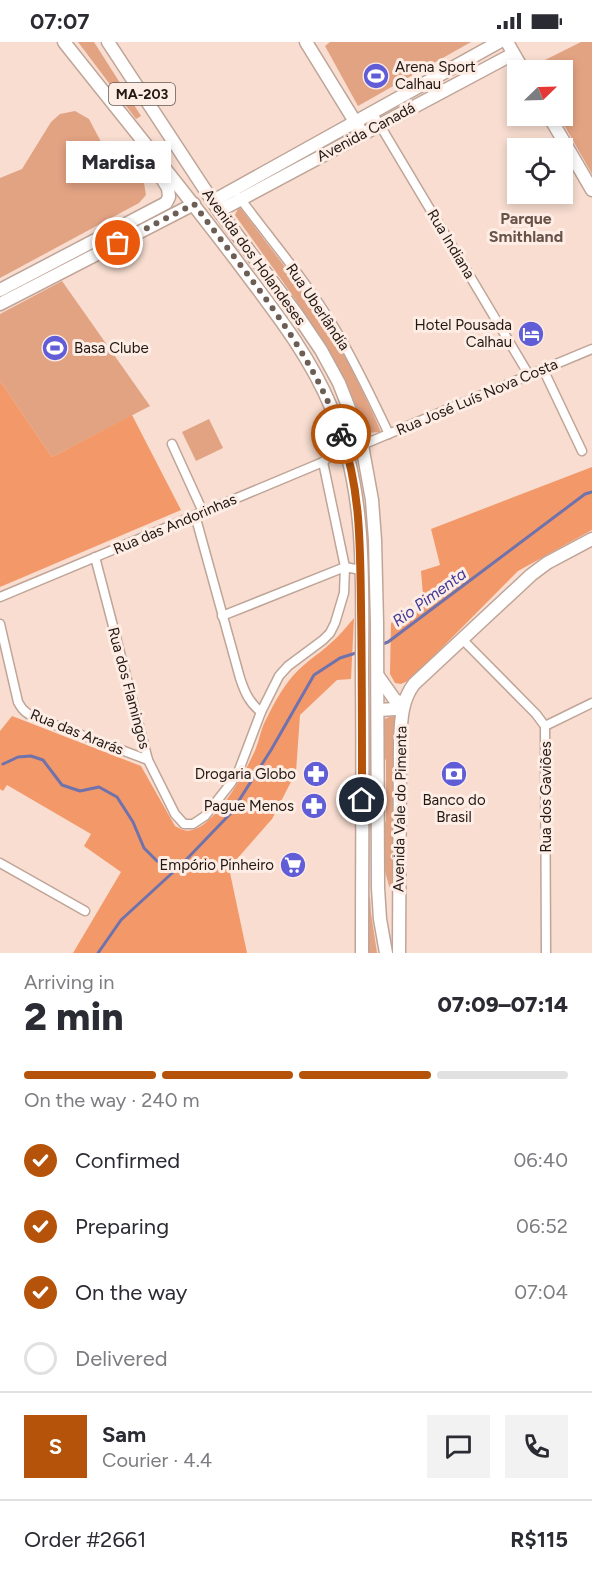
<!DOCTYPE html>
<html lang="en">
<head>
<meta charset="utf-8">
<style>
	:root { --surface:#fff; --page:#f2f2f3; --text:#2b2b33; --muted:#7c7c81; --line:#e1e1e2; --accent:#b45309 }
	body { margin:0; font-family:Figtree,sans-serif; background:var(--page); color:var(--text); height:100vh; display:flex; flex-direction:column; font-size:22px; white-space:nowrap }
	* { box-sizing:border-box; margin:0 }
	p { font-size:20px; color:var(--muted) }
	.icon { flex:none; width:33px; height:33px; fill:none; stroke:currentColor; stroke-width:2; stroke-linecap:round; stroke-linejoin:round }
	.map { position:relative; height:911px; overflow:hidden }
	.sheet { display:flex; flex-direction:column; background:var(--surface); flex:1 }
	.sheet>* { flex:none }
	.needle { width:39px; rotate:67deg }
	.buttons { position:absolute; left:507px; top:18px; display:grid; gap:12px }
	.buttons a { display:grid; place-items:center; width:66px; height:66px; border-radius:0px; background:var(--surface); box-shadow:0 3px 9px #0003; font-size:30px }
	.pin { position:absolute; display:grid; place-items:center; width:51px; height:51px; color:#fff; margin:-26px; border:3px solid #fff; border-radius:50%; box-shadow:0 2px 6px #0007 }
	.courier { position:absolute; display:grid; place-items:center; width:60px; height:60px; margin:-30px; border:4px solid #b45309; border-radius:50%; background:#fff; color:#222; box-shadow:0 2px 8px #0007 }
	.bubble { position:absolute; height:42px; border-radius:0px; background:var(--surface); box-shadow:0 3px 9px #0003; font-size:20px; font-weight:800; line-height:42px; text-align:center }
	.head em { font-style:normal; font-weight:800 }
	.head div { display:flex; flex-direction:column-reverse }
	.head { display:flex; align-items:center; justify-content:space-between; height:102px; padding:0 24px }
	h1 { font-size:39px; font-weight:800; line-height:45px }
	.bar { display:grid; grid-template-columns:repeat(4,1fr); gap:9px 6px; align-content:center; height:72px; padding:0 24px }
	.bar i { height:8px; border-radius:4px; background:var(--line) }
	.bar .selected { background:var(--accent) }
	.bar p { grid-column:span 4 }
	.line { display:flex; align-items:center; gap:15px; padding:0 24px; border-top:2px solid var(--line) }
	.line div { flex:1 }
	.round { display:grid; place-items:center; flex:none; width:63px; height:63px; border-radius:0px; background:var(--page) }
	ol { padding:0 24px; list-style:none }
	li { display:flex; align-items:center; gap:18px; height:66px }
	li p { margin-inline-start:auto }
	li .icon { padding:6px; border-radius:50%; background:var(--accent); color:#fff; stroke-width:4 }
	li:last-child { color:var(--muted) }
	li i { width:33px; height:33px; border:3px solid var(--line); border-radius:50% }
	.status { display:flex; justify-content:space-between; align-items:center; height:42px; padding:0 30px; background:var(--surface); direction:ltr }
	.status svg { height:16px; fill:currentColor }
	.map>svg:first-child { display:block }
	.green { fill:#e2a383 }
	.forest { fill:#f39969 }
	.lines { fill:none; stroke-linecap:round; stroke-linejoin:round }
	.stream { stroke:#7072ac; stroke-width:3 }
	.street-casing { stroke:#bfa598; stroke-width:11 }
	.secondary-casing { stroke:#bfa598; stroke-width:15 }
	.primary-casing { stroke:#bfa598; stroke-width:15 }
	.street { stroke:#fff; stroke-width:8 }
	.secondary { stroke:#fff; stroke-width:12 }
	.primary { stroke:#fff; stroke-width:12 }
	.done { stroke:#6c5d55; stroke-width:6; stroke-dasharray:0 10.8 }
	.route { stroke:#b45309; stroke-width:8 }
	.labels { text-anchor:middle; stroke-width:6; stroke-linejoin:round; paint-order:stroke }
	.shield { fill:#feede5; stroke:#635852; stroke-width:1.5 }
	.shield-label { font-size:14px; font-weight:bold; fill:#211813 }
	.poi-label { font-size:15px; fill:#211813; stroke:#feede5; text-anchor:end }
	.street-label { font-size:15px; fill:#211813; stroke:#feede5 }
	.neighbourhood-label { font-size:16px; font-weight:bold; fill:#685247; stroke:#feede5 }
	.water-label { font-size:16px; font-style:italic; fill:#3e389b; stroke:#feede5 }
</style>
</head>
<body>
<div class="status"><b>07:07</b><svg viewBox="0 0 49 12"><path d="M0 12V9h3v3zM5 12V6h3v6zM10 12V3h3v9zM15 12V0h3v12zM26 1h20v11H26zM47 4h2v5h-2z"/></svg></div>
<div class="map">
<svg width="592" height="911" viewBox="0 0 592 911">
	<rect width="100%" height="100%" fill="#f8ddd0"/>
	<!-- green -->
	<g class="green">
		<path d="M78 0H94L141 74 136 77Z"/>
		<path d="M330 0H471L358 64 325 4Z"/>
		<path d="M581 0H592V132L559 74H562V28H533L531 25Z"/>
		<path d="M75 69 89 77 110 117 117 127 125 129 144 141 146 153 139 161 0 236V136L22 127 51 80 60 72Z"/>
		<path d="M239 164C274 211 311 257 341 307 356 334 369 362 381 390L365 391C361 372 353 357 344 339 315 280 273 227 235 173Z"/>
		<path d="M62 239 150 364 52 415 0 339V272Z"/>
		<path d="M209 377 223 406 196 419 182 390Z"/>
		<path d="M394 674 397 677 396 854 389 844 383 822V788L386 778V719C383 711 379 685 384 678 387 675 390 675 394 674Z"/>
		<path d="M365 853 370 855 371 871 377 911H369Z"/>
	</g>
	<!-- forest -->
	<g class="forest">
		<path d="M0 339 52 415 132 373 181 468 0 545Z"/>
		<path d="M592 425V488L518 529 410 638 401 642 395 641 390 632 391 581 424 565 421 529 440 523 431 487Z"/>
		<path d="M354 576 351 637 337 638 300 673 296 730 272 777 229 826 247 911H73L121 830 84 804 91 792 7 743 3 749 0 747V689L12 674 141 724 175 784C181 787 185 790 192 788 216 783 247 728 256 706 259 699 260 691 263 684 270 669 278 653 288 640 301 622 317 614 332 600 340 593 347 584 354 576Z"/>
	</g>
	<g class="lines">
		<!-- stream -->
		<g class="stream">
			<path d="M380 603 388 600 585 452 592 450"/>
			<path d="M3 722 18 715 31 714 43 718 62 743 80 749 99 745 117 755 133 780 144 806 157 819 182 822"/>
			<path d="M98 911 121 878 182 822 231 771 271 708 314 633 340 616 359 610"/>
		</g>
		<!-- street casing -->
		<g class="street-casing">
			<g id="street">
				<path d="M372 70 529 333"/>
				<path d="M239 155C271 198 306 239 334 285 355 320 372 356 389 392"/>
				<path d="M543 327 582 409"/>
				<path d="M172 402 203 470"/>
				<path d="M362 403 592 307"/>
				<path d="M195 473 240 636C245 651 249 660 261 670"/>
				<path d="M95 515 148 718 175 772 184 782H193L205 774 231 741 239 728 261 670 279 634 288 624 323 598 330 591 335 581 344 551 345 525 323 420"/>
				<path d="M0 555 323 420 344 400"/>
				<path d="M222 574 345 525 361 528"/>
				<path d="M0 582 18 660C23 670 29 673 39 677L148 718"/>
				<path d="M462 597 536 672 545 684 546 911"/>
				<path d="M545 684 592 661"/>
				<path d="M0 821 85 869"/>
			</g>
		</g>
		<!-- secondary casing -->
		<g class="secondary-casing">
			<g id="secondary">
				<path d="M306 0 359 86"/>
				<path d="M507 0 523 28"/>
				<path d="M549 74 592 148"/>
				<path d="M213 159 499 0"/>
				<path d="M219 169 513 12"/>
				<path d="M0 248 166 161 169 155 168 146 143 106"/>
				<path d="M0 262 194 162"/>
				<path d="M378 634 395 658 400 660 404 659"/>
				<path d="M378 668 396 667 404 659"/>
				<path d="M399 911 400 700C401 680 401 659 414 642L531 533 547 521 592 497"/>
			</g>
		</g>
		<!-- primary casing -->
		<g class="primary-casing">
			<g id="primary">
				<path d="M64 0C121 72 180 144 236 218 271 265 308 310 331 365 368 449 362 544 362 634 363 726 362 819 362 911"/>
				<path d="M108 0 219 169 296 271 321 308 339 341 352 374 362 403 372 458 375 498 377 581 378 846 380 877 386 911"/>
			</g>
		</g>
		<!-- street -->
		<use href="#street" class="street"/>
		<!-- secondary -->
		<use href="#secondary" class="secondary"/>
		<!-- primary -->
		<use href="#primary" class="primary"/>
	</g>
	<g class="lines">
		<!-- done -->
		<path class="done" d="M118 201 194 162C248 235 310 304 341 392"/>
		<!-- route -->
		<path class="route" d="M341 392C361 447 360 506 361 564 362 629 362 693 362 758"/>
	</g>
	<!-- icons -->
	<defs>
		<g id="stadium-disc" transform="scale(1.35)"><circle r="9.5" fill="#605dd6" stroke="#feede5"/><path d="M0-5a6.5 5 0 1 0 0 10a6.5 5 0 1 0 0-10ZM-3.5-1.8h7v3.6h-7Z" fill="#fff"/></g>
		<g id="hotel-disc" transform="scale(1.35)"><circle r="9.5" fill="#605dd6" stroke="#feede5"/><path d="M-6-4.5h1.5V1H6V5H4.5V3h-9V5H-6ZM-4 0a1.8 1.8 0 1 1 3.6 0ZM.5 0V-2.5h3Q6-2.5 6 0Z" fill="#fff"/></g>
		<g id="pharmacy-disc" transform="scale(1.35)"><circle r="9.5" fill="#605dd6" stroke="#feede5"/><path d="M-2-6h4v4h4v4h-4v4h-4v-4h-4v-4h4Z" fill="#fff"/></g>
		<g id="bank-disc" transform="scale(1.35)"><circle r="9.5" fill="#605dd6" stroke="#feede5"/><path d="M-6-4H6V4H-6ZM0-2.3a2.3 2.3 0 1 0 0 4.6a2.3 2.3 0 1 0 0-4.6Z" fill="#fff"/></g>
		<g id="supermarket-disc" transform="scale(1.35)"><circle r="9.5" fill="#605dd6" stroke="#feede5"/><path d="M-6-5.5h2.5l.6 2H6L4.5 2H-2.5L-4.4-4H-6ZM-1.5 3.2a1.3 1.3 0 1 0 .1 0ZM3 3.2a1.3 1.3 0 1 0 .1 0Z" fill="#fff"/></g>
	</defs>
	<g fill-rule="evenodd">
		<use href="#stadium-disc" x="376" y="34"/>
		<use href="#hotel-disc" x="531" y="292"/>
		<use href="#stadium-disc" x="55" y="306"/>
		<use href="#pharmacy-disc" x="316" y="732"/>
		<use href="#bank-disc" x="454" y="732"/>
		<use href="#pharmacy-disc" x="314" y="764"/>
		<use href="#supermarket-disc" x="293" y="823"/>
	</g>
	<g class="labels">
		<!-- shield labels -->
		<rect class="shield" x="109" y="41" width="66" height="22" rx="4.5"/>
		<g class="shield-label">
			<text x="142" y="57">MA-203</text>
		</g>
		<!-- poi labels -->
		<g class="poi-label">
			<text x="395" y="30" text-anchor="start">Arena Sport<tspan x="395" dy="17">Calhau</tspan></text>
			<text x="512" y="288">Hotel Pousada<tspan x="512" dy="17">Calhau</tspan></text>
			<text x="74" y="311" text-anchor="start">Basa Clube</text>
			<text x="296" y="737">Drogaria Globo</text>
			<text x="454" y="763" text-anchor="middle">Banco do<tspan x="454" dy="17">Brasil</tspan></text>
			<text x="294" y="769">Pague Menos</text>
			<text x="274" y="828">Empório Pinheiro</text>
		</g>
		<!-- street labels -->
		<g class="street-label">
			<text transform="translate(366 90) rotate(-28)" y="5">Avenida Canadá</text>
			<text transform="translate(451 202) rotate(59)" y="5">Rua Indiana</text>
			<text transform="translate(254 215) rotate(54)" y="5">Avenida dos Holandeses</text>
			<text transform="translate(318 265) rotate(56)" y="5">Rua Uberlândia</text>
			<text transform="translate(477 355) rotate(-23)" y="5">Rua José Luís Nova Costa</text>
			<text transform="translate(175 482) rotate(-23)" y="5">Rua das Andorinhas</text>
			<text transform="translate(129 646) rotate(75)" y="5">Rua dos Flamingos</text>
			<text transform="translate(77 690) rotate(22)" y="5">Rua das Ararás</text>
			<text transform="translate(546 755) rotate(-90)" y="5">Rua dos Gaviões</text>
			<text transform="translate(400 767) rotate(-89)" y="5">Avenida Vale do Pimenta</text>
		</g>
		<!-- neighbourhood labels -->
		<g class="neighbourhood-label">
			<text x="526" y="182">Parque<tspan x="526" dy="18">Smithland</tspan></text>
		</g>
		<!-- water labels -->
		<g class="water-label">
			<text transform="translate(429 555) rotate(-36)" y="6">Rio Pimenta</text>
		</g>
	</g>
</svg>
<div class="buttons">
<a><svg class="needle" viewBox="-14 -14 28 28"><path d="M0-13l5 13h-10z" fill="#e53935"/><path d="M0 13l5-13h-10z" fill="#7c7c81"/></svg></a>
<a><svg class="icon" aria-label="locate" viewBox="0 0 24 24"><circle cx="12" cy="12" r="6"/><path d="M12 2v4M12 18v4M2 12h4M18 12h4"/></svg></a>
</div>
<div class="pin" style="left:118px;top:201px;background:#ea580c"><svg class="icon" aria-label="bag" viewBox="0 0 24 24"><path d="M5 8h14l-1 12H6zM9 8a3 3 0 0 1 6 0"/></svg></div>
<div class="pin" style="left:362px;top:758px;background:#1f2937"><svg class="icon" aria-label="home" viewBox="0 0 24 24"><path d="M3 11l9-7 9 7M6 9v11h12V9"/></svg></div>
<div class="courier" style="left:341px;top:392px"><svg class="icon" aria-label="bike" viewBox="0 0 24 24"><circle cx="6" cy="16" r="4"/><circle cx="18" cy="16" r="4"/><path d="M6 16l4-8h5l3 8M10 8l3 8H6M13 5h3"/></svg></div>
<div class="bubble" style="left:66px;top:99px;width:105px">Mardisa</div>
</div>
<section class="sheet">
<div class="head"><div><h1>2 min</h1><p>Arriving in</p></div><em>07:09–07:14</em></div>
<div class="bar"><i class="selected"></i><i class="selected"></i><i class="selected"></i><i></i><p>On the way · 240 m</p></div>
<ol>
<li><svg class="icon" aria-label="check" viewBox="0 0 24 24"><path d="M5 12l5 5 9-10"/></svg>Confirmed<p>06:40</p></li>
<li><svg class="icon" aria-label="check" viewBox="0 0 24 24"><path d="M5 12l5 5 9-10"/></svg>Preparing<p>06:52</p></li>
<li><svg class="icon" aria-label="check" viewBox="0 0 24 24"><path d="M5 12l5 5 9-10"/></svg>On the way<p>07:04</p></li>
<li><i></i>Delivered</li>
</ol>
<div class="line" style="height:108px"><b class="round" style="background:var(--accent);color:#fff">S</b><div><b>Sam</b><p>Courier · 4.4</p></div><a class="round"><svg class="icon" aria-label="chat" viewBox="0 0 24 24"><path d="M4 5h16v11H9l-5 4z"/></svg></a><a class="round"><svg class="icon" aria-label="phone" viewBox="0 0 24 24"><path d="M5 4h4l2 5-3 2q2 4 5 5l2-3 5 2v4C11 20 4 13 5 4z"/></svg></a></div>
<div class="line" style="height:78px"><div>Order #2661</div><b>R$115</b></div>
</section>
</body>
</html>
